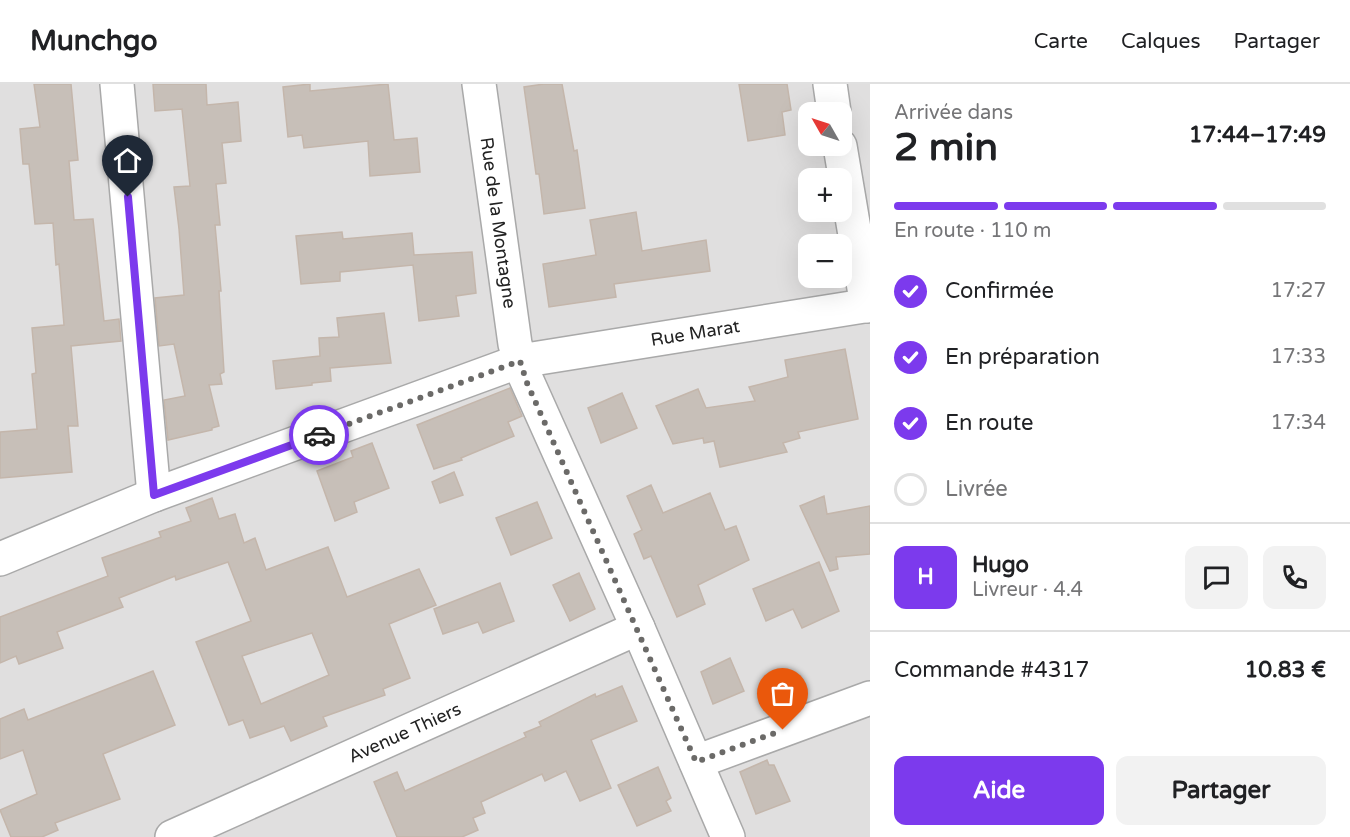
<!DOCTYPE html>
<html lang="fr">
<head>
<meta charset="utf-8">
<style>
	:root { --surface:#fff; --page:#f2f2f2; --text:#202124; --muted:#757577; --line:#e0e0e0; --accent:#7c3aed }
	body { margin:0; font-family:"Varela Round",sans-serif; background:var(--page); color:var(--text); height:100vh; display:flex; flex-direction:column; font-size:22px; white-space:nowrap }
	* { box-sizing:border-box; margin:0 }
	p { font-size:20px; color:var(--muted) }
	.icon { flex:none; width:33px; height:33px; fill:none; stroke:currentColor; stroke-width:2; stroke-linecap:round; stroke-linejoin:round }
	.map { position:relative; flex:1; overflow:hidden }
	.panel { display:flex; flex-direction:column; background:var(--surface); width:480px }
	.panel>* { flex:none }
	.needle { width:39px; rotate:309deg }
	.fabs { position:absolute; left:798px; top:18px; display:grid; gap:12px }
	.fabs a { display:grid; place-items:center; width:54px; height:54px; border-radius:12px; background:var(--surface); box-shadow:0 6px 24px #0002; font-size:30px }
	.pin { position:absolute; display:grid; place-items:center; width:51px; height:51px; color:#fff; margin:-62px -26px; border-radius:50% 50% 50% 0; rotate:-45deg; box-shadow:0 0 6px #0007 }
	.pin .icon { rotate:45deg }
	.courier { position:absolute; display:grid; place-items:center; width:60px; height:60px; margin:-30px; border:4px solid #7c3aed; border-radius:50%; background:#fff; color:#222; box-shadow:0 2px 8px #0007 }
	.head em { font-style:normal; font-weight:700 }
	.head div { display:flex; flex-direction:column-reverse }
	.head { display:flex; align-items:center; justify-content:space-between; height:102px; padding:0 24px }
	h1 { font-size:39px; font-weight:700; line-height:45px }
	.bar { display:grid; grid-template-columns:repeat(4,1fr); gap:9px 6px; align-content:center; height:72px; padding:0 24px }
	.bar i { height:8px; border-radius:4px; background:var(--line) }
	.bar .on { background:var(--accent) }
	.bar p { grid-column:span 4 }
	.line { display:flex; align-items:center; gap:15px; padding:0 24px; border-top:2px solid var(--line) }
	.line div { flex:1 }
	.round { display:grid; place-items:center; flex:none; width:63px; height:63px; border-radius:12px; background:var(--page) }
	ol { padding:0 24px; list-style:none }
	li { display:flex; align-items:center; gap:18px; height:66px }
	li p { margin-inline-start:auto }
	li .icon { padding:6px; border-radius:50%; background:var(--accent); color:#fff; stroke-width:4 }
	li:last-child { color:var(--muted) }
	li i { width:33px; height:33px; border:3px solid var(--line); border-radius:50% }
	.primary-button { display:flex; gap:12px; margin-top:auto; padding:12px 24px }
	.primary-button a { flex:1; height:69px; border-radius:12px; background:var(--accent); color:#fff; font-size:24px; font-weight:700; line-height:69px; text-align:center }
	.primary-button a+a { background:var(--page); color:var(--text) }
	header { display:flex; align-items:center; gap:36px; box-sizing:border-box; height:84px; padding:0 30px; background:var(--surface); border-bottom:2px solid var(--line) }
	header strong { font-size:28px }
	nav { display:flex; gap:33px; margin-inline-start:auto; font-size:21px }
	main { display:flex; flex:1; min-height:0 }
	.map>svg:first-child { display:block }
	.residential { fill:#e0dfdf; fill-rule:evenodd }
	.building { fill:#c7bfb8; stroke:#c4b6ab; stroke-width:1.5; fill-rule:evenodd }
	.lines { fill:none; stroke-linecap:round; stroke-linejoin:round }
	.minor-casing { stroke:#a9a9a9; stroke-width:36 }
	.minor { stroke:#fff; stroke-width:33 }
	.done { stroke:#6b6a68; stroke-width:6; stroke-dasharray:0 10.8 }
	.route { stroke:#7c3aed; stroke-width:8 }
	.labels { text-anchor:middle; stroke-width:5; stroke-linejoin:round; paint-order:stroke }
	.street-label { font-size:18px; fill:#222; stroke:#fff }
</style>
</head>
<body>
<header>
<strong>Munchgo</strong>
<nav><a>Carte</a><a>Calques</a><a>Partager</a></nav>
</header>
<main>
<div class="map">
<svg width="870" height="753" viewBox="0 0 870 753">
	<rect width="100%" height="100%" fill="#f2efe9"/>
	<!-- residential -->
	<path class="residential" d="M0 0H870V753H0ZM808 28H842V62H808ZM808 94H842V128H808ZM808 160H842V194H808Z"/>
	<!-- building -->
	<g class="building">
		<path d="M34 0H71L78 76 69 77 74 136 93 135 104 237 119 235 121 257 71 262 78 342H68L72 388 0 394V348L37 345 32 290 36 289 32 244 64 241 59 180 56 181 53 139 35 140 29 80H23L20 45 40 43Z"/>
		<path d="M153 0H206L207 21 238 18 241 57 222 59 226 99 216 100 220 141H215L221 207H219L224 288 220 290 222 300 209 301 219 342 212 344V346L168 356 164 316 185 312 174 260 159 262 155 214 184 211 179 145 174 103 190 102 182 25 155 27Z"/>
		<path d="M310 0V7L388 0 394 56 417 54 420 88 370 92 368 57 304 64 302 51 288 53 283 3Z"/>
		<path d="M544 0H562L574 67 577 66 585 124 544 130 539 90H536L524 3Z"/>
		<path d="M739 0H787L791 26 782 28 785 51 748 57Z"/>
		<path d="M636 128 642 167 706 156 710 187 614 200 616 213 549 223 543 180 596 171 590 136Z"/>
		<path d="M342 148 343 155 412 149 414 171 472 168 476 209 456 212 459 232 419 237 413 181 340 188V197L301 200 296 152Z"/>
		<path d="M384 229 391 279 330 284 331 297 312 299V301L276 305 273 277 320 272 319 254 339 253 337 234Z"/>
		<path d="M845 265 858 335 798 348 800 354 783 359 787 368 720 383 714 357 704 359 703 354 673 360 656 322 698 305 706 324 755 317 749 303 788 293 785 276Z"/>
		<path d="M510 304 522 332 508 338 514 352 461 374 462 376 434 385 417 341Z"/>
		<path d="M622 309 637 344 601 359 588 324Z"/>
		<path d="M372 359 389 404 354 418 357 428 335 437 317 387 353 373 351 367Z"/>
		<path d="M454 388 463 411 440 419 432 398Z"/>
		<path d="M651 401 663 429 710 409 725 446 736 442 749 476 698 501 705 520 677 533 651 472 644 475 634 450 642 446 627 412Z"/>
		<path d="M824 412 827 430 870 422V470L836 473 838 485 830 487 800 422Z"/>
		<path d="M212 414 219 435 235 430 244 459 255 454 266 486 328 463 347 513 419 485 436 521 389 540 410 594 383 605 385 611 323 633 327 642 291 657 284 642 250 654 243 636 229 641 196 558 251 537 228 478 176 496 175 492 119 514 123 523 57 548 63 564 19 580 16 572 0 579V533L108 492 102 474 161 453 159 448 191 437 186 424ZM312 549 329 591 261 620 242 572Z"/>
		<path d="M537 418 552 454 511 471 496 434Z"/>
		<path d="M819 478 839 527 802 544 793 525 766 537 753 505Z"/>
		<path d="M579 489 595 525 570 537 553 501Z"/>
		<path d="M500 499 514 537 483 549 478 538 443 550 434 525Z"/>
		<path d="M730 574 744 607 713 620 701 588Z"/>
		<path d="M153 587 175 641 103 670 120 715 55 739 58 746 42 753H11L0 726 37 710 23 666 0 675V635L24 625 28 636Z"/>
		<path d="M622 602 637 637 591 656 611 704 580 717 566 687 545 697 542 690 481 718 485 729 473 734 478 746 462 753H397L374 698 397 688 405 707 526 653 524 649 541 642 539 638 595 610 596 613Z"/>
		<path d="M767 676 769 681H774L790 717 756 730 740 688Z"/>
		<path d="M658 683 671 714 666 717 671 727 637 742 618 701Z"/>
	</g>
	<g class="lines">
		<!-- minor casing -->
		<g class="minor-casing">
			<g id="minor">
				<path d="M117 0 154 411"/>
				<path id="s1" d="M479 0 515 260 524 290 638 544 728 753"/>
				<path d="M830 0 834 28"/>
				<path d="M840 62 867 222"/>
				<path id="s2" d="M0 475 154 411 520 277 870 221"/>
				<path d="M696 678 870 614"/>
				<path id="s3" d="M172 753 638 544"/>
			</g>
		</g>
		<!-- minor -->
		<use href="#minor" class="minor"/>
	</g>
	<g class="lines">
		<!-- done -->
		<path class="done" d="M319 351 520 277 527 299 696 678 783 646"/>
		<!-- route -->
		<path class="route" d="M128 113 154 411 319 351"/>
	</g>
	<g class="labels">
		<!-- street labels -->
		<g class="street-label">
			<text dy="6" stroke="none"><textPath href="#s1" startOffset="140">Rue de la Montagne</textPath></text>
			<text dy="6" stroke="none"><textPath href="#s2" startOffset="734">Rue Marat</textPath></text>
			<text dy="6" stroke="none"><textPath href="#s3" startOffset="255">Avenue Thiers</textPath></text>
		</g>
	</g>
</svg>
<div class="fabs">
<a><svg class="needle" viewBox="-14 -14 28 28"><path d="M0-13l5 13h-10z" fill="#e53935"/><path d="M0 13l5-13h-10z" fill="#757577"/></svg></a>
<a>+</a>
<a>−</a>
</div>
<div class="pin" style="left:783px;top:646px;background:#ea580c"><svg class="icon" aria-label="bag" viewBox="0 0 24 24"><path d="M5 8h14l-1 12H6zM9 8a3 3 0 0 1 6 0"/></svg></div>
<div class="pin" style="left:128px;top:113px;background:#1f2937"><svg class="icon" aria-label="home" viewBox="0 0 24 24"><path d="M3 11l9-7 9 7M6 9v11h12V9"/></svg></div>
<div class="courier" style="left:319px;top:351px"><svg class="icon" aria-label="car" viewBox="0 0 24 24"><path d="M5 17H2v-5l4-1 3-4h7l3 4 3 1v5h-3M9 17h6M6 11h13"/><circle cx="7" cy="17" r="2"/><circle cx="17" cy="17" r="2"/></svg></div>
</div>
<section class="panel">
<div class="head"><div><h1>2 min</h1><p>Arrivée dans</p></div><em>17:44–17:49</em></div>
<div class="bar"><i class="on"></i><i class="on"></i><i class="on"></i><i></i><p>En route · 110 m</p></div>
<ol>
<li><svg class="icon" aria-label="check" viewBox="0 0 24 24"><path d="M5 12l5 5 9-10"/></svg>Confirmée<p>17:27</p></li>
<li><svg class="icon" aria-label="check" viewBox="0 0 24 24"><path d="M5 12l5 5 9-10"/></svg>En préparation<p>17:33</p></li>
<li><svg class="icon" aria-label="check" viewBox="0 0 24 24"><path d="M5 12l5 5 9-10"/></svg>En route<p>17:34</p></li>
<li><i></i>Livrée</li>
</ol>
<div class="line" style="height:108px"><b class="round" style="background:var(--accent);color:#fff">H</b><div><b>Hugo</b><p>Livreur · 4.4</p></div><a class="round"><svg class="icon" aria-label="chat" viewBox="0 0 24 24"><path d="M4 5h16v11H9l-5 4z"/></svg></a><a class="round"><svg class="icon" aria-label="phone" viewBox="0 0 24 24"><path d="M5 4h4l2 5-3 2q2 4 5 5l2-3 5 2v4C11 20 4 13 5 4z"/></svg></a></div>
<div class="line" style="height:78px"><div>Commande #4317</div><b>10.83 €</b></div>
<div class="primary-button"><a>Aide</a><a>Partager</a></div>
</section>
</main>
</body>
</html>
